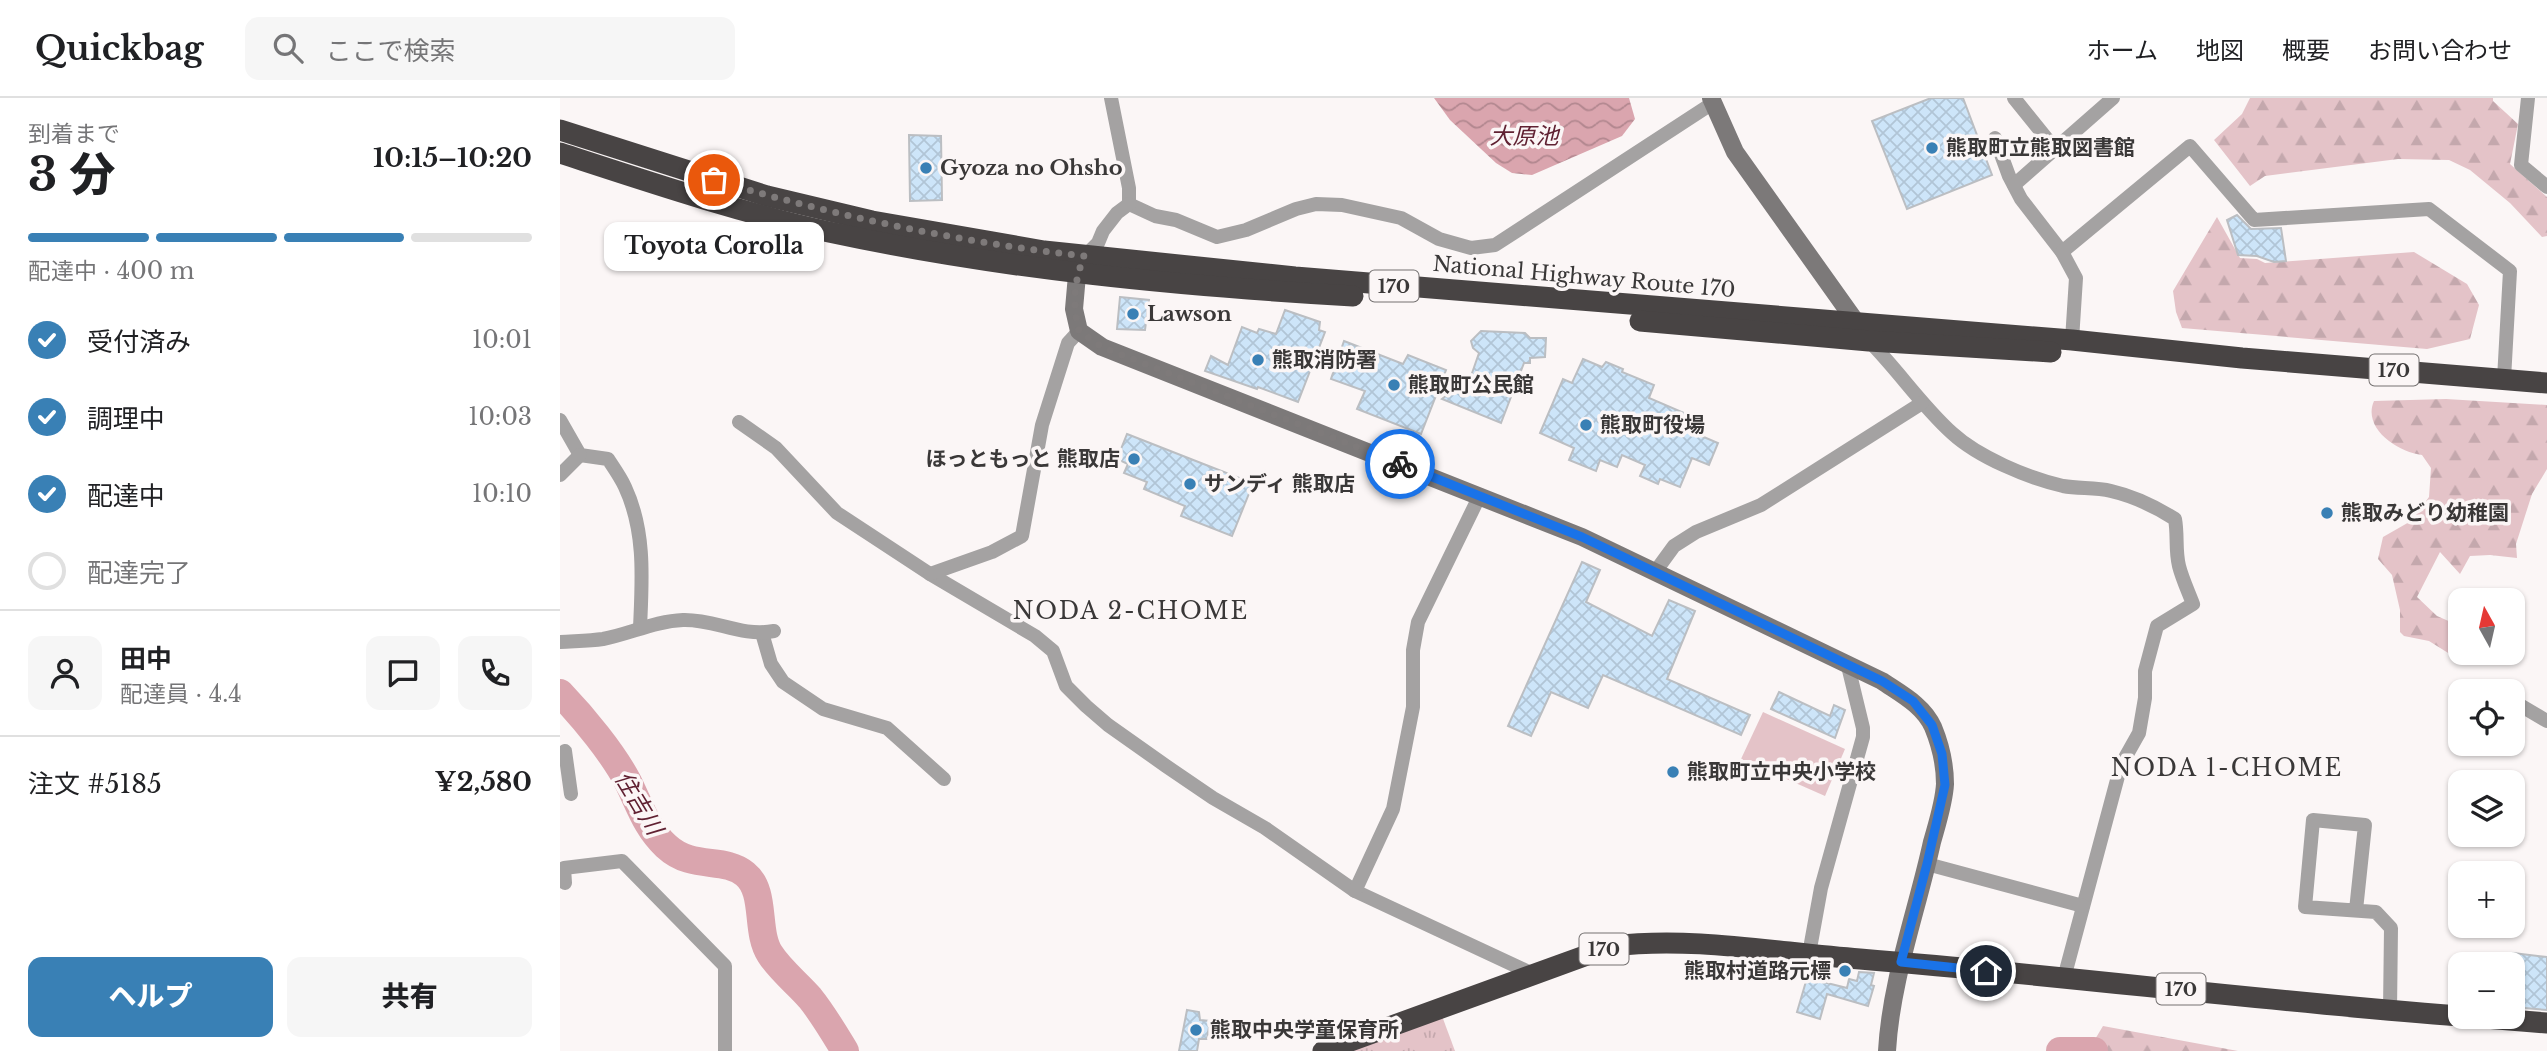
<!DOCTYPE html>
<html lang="ja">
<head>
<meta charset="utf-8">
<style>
	:root { --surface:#fff; --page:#f6f6f6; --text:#202124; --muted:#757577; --line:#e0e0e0; --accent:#3980b5 }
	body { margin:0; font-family:"Libre Baskerville","Noto Sans JP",serif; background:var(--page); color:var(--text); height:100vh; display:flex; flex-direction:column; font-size:26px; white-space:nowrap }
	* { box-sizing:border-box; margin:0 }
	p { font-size:23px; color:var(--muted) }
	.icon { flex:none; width:38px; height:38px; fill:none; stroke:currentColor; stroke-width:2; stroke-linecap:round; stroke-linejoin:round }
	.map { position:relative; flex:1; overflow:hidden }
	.sheet { display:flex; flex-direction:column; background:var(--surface); width:560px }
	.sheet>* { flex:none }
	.needle { width:46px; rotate:352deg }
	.fabs { position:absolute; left:1888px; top:490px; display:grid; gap:14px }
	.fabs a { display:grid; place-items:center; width:77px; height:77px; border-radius:14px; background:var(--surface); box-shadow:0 2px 5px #0004; font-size:35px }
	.pin { position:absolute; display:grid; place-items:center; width:60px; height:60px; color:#fff; margin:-30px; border:4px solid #fff; border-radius:50%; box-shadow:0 2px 7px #0007 }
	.courier { position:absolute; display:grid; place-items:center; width:70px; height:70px; margin:-35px; border:5px solid #1a73e8; border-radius:50%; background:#fff; color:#222; box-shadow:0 2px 9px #0007 }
	.bubble { position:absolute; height:49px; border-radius:14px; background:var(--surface); box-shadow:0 2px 5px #0004; font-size:23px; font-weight:800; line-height:49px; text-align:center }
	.head em { font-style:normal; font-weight:800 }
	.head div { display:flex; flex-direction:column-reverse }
	.head { display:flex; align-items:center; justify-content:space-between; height:119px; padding:0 28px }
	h1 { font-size:46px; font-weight:800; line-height:52px }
	.bar { display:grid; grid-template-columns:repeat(4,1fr); gap:10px 7px; align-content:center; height:84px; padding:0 28px }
	.bar i { height:9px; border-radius:5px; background:var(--line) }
	.bar .selected { background:var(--accent) }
	.bar p { grid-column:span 4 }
	.line { display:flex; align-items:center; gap:18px; padding:0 28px; border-top:2px solid var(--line) }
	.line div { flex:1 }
	.round { display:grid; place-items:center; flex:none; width:74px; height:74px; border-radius:14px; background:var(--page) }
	ol { padding:0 28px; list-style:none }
	li { display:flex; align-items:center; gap:21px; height:77px }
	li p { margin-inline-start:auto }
	li .icon { padding:7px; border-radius:50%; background:var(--accent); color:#fff; stroke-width:4 }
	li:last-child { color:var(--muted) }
	li i { width:38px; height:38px; border:4px solid var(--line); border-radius:50% }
	.action { display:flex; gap:14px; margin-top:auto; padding:14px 28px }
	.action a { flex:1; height:80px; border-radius:14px; background:var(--accent); color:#fff; font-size:28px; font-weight:800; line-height:80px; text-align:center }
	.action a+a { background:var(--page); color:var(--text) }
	header { display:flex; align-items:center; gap:42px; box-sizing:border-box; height:98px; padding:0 35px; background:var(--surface); border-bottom:2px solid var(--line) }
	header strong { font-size:33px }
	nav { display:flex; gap:38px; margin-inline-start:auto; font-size:24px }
	.search { width:490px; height:63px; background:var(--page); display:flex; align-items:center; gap:18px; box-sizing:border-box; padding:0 24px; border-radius:14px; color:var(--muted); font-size:26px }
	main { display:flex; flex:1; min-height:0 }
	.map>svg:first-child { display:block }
	.grass { fill:#e4c3c8 }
	.forest { fill:url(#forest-firs) }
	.park { fill:url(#park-tufts) }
	.water { fill:url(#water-waves) }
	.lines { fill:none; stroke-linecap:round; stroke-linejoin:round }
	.river { stroke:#daa5ae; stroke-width:28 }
	.building { fill:url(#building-cross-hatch); stroke:#bbbec2; stroke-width:2 }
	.street { stroke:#a4a2a2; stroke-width:14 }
	.secondary { stroke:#7c7979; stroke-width:18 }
	.highway { stroke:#484444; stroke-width:21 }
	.done { stroke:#7e7a7a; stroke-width:7; stroke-dasharray:0 12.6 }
	.route { stroke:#1a73e8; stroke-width:9 }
	.poi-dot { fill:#3980b5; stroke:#fbf6f6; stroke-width:2.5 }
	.labels { text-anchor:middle; stroke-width:7; stroke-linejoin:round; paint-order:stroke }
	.shield { fill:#fbf6f6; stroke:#747171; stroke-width:2 }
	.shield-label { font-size:19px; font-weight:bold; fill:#3a3838 }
	.poi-label { font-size:21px; font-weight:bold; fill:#3a3838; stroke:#fbf6f6; text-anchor:start }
	.street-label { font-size:21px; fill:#3a3838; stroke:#fbf6f6 }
	.water-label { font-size:23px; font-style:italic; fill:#602132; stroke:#fbf6f6 }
	.neighbourhood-label { font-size:23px; letter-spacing:2px; fill:#3a3838; stroke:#fbf6f6 }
</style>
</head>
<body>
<header>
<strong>Quickbag</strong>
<div class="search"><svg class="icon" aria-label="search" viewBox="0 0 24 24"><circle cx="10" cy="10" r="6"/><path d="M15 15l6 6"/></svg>ここで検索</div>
<nav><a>ホーム</a><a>地図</a><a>概要</a><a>お問い合わせ</a></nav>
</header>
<main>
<section class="sheet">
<div class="head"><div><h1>3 分</h1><p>到着まで</p></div><em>10:15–10:20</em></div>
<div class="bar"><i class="selected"></i><i class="selected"></i><i class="selected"></i><i></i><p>配達中 · 400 m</p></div>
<ol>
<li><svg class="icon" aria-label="check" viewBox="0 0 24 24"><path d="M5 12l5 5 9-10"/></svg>受付済み<p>10:01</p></li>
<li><svg class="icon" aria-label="check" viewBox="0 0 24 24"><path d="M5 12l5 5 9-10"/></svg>調理中<p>10:03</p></li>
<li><svg class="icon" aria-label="check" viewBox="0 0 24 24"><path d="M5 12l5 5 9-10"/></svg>配達中<p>10:10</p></li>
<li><i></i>配達完了</li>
</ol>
<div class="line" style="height:126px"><a class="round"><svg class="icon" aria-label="person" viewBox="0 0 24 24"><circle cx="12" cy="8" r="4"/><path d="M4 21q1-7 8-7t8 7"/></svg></a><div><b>田中</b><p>配達員 · 4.4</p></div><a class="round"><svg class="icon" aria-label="chat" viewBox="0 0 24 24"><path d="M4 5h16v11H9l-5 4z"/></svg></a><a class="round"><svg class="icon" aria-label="phone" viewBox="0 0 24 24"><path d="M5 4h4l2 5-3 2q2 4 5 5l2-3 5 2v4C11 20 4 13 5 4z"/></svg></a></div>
<div class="line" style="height:91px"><div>注文 #5185</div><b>¥2,580</b></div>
<div class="action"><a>ヘルプ</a><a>共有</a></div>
</section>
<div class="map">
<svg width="1987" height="953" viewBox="0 0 1987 953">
	<defs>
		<pattern id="forest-firs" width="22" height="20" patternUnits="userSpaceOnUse" patternTransform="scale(1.75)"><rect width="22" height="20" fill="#e4c3c8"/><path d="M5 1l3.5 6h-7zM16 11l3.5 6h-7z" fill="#c4a8ad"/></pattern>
		<pattern id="park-tufts" width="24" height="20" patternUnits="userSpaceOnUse" patternTransform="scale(1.75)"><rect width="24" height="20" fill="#e4c3c8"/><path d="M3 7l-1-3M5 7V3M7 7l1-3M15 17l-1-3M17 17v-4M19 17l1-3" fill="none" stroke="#c4a8ad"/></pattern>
		<pattern id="water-waves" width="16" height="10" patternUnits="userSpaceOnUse" patternTransform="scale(1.75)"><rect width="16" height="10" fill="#daa5ae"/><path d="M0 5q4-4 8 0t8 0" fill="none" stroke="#b2878f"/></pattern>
		<pattern id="building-cross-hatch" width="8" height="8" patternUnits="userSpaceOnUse" patternTransform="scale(1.75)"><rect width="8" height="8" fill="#cde5f9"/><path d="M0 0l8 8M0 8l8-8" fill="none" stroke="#b1c5d6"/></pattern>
	</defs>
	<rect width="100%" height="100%" fill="#fbf6f6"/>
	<!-- grass -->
	<path class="grass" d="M1203 614 1285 651 1265 698 1181 661Z"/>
	<!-- forest -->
	<g class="forest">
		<path d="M1690 0H1933V3L1958 26 1950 66 1987 99V138L1982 139 1950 105 1910 72 1889 62 1838 61 1705 78 1690 88 1654 42 1682 16Z"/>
		<path d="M1657 119 1680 160 1697 161 1705 165 1854 154 1907 186 1919 207 1910 241 1867 251 1622 230 1616 214 1613 193Z"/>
		<path d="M1886 301 1987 307V371L1972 396 1956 446 1957 460 1930 457 1910 458 1900 476 1880 454 1857 499 1877 518 1900 528V555H1916L1915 562 1901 563 1869 543 1844 538 1840 534V512L1832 477 1818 461 1823 439 1851 423 1869 399 1871 370 1862 357C1837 354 1802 330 1814 303Z"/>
		<path d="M1543 928 1678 953H1532L1534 943Z"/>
	</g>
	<!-- park -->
	<path class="park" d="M882 918 895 953H786Z"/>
	<!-- water -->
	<path class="water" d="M874 0H1069L1075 21 1062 38 972 77 952 75 936 65 890 22Z"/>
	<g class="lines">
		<!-- river -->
		<g class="river">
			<path d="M0 595C23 619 53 655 68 684 80 708 86 729 106 748 133 773 163 758 185 776 207 794 195 833 210 856 220 872 237 885 250 900 263 916 274 935 285 953"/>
			<path d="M1500 953H1534"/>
		</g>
	</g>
	<!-- building -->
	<g class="building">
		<path d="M1371 0H1403L1432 77 1347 111 1312 23Z"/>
		<path d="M349 37 381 38 382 102 350 103Z"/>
		<path d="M1677 117 1691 131 1721 130 1726 163 1714 164 1697 158 1678 157 1667 122Z"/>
		<path d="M560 199 589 202 585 232 557 231Z"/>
		<path d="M725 212 760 224 759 232 765 234 738 304 698 289 697 291 645 273 651 258 668 267 682 229 697 235 699 231 716 236Z"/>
		<path d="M921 233 965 235 970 240H986L985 259 970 260V265H964L941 325 882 301 911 278 919 255 913 250 911 243Z"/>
		<path d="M784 243 843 266 848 257 886 272 861 336 797 311 805 293 771 281Z"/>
		<path d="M1023 261 1042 269 1046 264 1063 271 1062 274 1094 287 1089 300 1138 321 1134 330 1141 334 1139 337 1158 345 1149 367 1132 360 1120 389 1100 381 1098 386 1080 378 1085 367 1062 357 1057 369 1040 362 1036 373 1009 362 1014 350 980 335 1003 281 1012 285Z"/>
		<path d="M567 336 687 383 685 386 692 388 672 438 621 418 625 408 584 391 587 384 564 375 568 366 557 361Z"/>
		<path d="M1022 464 1040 472 1026 504 1092 538 1109 502 1135 513 1107 581 1190 617 1181 637 1043 577 1028 610 991 594 971 638 948 628Z"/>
		<path d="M1219 594 1270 618 1274 607 1285 612 1275 640 1211 611Z"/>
		<path d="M1953 855 1987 859V912L1953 909Z"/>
		<path d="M1299 874 1314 875 1311 887 1314 888 1308 908 1267 896 1260 921 1237 914 1247 880 1287 890 1289 881 1297 883Z"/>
		<path d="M627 912 639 914 640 922 650 923 647 941H639L637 953H619Z"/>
	</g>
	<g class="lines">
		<!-- street -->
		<g class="street">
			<path d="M551 0 569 90V106"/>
			<path d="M1454 0 1495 51"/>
			<path d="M1968 0 1961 67 1987 89"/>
			<path d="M1435 40 1449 78 1461 101 1502 154"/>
			<path d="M1454 87 1553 0"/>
			<path d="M569 106 595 118 616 122 657 139 686 132 736 111 756 106 782 107 841 120 879 141 911 150 935 147 1153 5"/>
			<path d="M523 160 538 145 543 133 557 115 569 106"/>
			<path d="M1512 242 1516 180 1502 154 1630 48 1694 122 1869 111 1950 173 1944 281"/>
			<path d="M1309 243C1338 272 1361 307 1392 335 1418 359 1468 380 1503 388 1519 391 1535 389 1551 393 1573 398 1596 409 1615 421 1618 437 1615 452 1619 468 1622 480 1628 493 1633 506L1597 528 1585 573V600L1579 635 1561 667 1504 880"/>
			<path d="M0 322 20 357 48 361C54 370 61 380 65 389 86 434 82 483 80 530"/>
			<path d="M179 324 216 350 277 415 370 476 475 538 493 553 506 588 526 608 548 627 606 668 653 700 705 730 795 793 973 876"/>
			<path d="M0 377 20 357"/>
			<path d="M1095 474 1114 448 1136 434 1201 407 1362 305"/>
			<path d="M370 476 432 454 462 438 482 327 508 245 519 233"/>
			<path d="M202 535 211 566 223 584 263 611 327 630 384 681"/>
			<path d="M0 544C14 543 29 543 43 541 70 536 95 523 123 522 155 521 180 539 214 533"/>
			<path d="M1953 603 1987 623"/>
			<path d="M5 653 11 696"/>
			<path d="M1367 766 1523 808"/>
			<path d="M5 785 4 770 62 763 165 868V953"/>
			<path d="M795 793 833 711 853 609V552L858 524 920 397"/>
			<path d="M1796 812 1805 727 1753 722 1745 809 1816 814 1831 830 1830 912"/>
			<path d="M1249 856 1261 790 1303 639V630L1288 568"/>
		</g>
		<!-- secondary -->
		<g class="secondary">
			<path d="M1151 0 1175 54 1301 231"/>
			<path d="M517 177 514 211 519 233 542 249 1022 439 1322 583C1341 596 1363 607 1373 629 1380 646 1385 667 1385 686 1384 705 1377 726 1372 744 1357 813 1331 882 1327 953"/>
		</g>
		<!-- highway -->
		<g class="highway">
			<path d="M0 32 207 98 312 123 484 153 735 179 1512 242 1682 260 1987 285"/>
			<path d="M0 55C89 84 178 114 269 134 441 171 617 188 793 198"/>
			<path d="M1080 223 1309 243 1491 254"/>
			<path d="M1913 919 1987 925"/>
			<path d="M763 953 1052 848C1134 838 1218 855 1300 861 1500 877 1700 903 1900 918"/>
		</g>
	</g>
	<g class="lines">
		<!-- done -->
		<path class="done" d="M154 82C275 118 399 144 524 158 514 185 512 205 519 233L542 249 840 366"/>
		<!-- route -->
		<path class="route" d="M840 366 1022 439 1322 583 1353 603 1372 627 1382 656 1385 687 1367 766 1341 864 1426 873"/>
	</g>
	<!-- markers -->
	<g class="poi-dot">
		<circle cx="1372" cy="50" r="7"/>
		<circle cx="366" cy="70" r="7"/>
		<circle cx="573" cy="216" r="7"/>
		<circle cx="698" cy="262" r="7"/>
		<circle cx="834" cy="287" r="7"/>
		<circle cx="1026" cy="327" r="7"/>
		<circle cx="574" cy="361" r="7"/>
		<circle cx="630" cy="386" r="7"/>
		<circle cx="1767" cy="415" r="7"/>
		<circle cx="1113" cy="674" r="7"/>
		<circle cx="1285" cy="873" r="7"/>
		<circle cx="636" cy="932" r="7"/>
	</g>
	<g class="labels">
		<!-- shield labels -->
		<g class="shield">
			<rect x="809.5" y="172.5" width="49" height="31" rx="5"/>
			<rect x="1809.5" y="256.5" width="49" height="31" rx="5"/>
			<rect x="1019.5" y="835.5" width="49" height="31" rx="5"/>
			<rect x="1596.5" y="875.5" width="49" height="31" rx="5"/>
		</g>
		<g class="shield-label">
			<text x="834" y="195">170</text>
			<text x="1834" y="279">170</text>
			<text x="1044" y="858">170</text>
			<text x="1621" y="898">170</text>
		</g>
		<!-- poi labels -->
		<g class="poi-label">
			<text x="1386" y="57">熊取町立熊取図書館</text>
			<text x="380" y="77">Gyoza no Ohsho</text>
			<text x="587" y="223">Lawson</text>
			<text x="712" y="269">熊取消防署</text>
			<text x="848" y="294">熊取町公民館</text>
			<text x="1040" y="334">熊取町役場</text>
			<text x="560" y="368" text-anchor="end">ほっともっと 熊取店</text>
			<text x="644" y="393">サンディ 熊取店</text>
			<text x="1781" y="422">熊取みどり幼稚園</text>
			<text x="1127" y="681">熊取町立中央小学校</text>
			<text x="1271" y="880" text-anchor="end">熊取村道路元標</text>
			<text x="650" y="939">熊取中央学童保育所</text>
		</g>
		<!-- street labels -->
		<g class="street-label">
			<text transform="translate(1024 179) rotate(5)" y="7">National Highway Route 170</text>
		</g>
		<!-- water labels -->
		<g class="water-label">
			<text x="964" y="46">大原池</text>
			<text transform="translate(79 705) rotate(59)" y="8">住吉川</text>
		</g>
		<!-- neighbourhood labels -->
		<g class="neighbourhood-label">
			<text x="571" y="521">NODA 2-CHOME</text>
			<text x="1667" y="678">NODA 1-CHOME</text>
		</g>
	</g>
</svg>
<div class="fabs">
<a><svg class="needle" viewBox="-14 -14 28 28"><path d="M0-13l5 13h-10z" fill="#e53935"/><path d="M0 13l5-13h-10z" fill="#757577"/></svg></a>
<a><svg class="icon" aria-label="locate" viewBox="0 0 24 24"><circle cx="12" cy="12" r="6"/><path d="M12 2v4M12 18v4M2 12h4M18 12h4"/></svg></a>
<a><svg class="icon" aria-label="layers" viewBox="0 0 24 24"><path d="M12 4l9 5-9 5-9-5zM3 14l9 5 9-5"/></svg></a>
<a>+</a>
<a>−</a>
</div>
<div class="pin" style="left:154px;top:82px;background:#ea580c"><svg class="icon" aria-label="bag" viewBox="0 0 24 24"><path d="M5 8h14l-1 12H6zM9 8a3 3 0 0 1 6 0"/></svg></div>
<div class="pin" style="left:1426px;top:873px;background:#1f2937"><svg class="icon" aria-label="home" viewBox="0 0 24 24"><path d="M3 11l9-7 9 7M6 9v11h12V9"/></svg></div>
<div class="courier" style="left:840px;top:366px"><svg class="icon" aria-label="bike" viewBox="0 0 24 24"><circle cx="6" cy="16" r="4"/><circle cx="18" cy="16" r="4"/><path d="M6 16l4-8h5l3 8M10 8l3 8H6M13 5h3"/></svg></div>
<div class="bubble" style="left:44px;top:124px;width:220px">Toyota Corolla</div>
</div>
</main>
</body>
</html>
